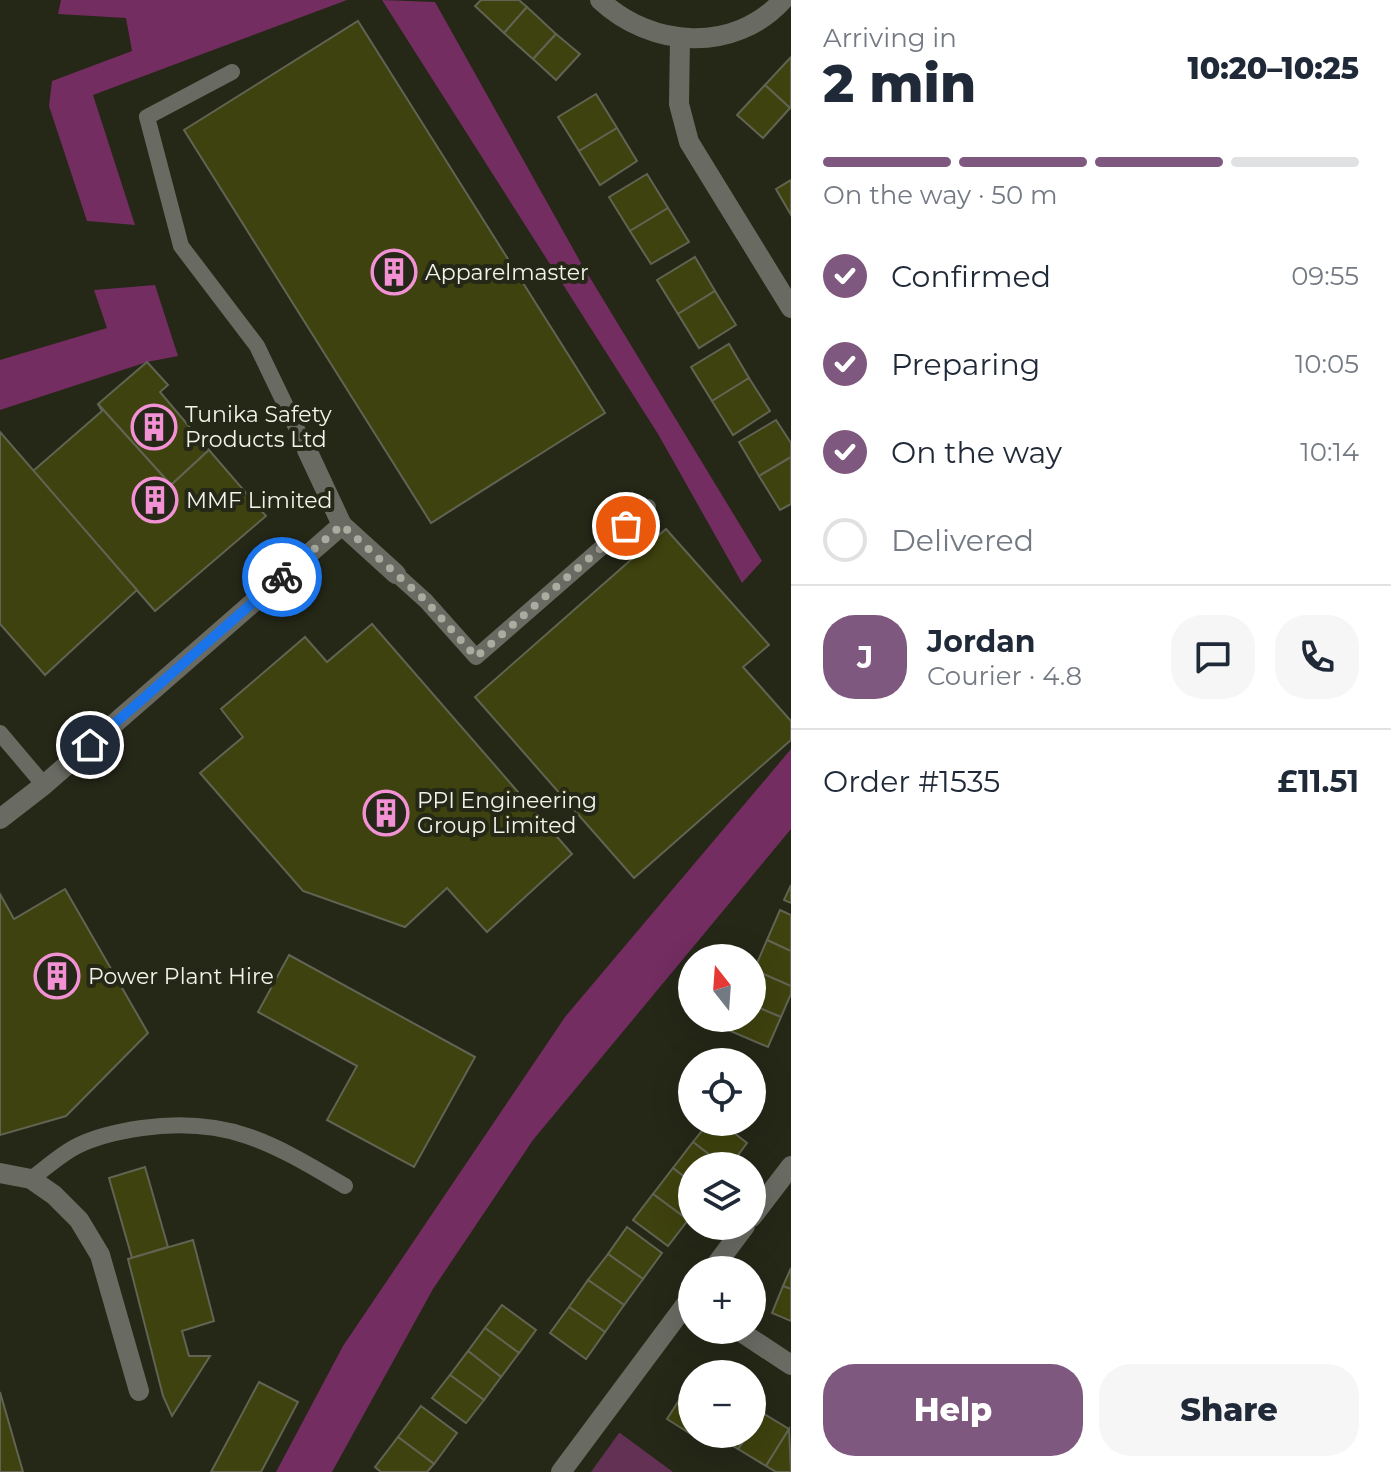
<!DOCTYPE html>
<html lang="en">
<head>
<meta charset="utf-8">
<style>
	:root { --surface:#fff; --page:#f6f6f7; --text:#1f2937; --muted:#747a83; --line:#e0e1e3; --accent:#7e587e }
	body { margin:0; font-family:Montserrat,sans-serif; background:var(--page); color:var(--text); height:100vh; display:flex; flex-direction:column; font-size:30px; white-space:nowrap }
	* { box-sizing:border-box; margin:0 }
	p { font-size:26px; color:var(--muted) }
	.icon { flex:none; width:44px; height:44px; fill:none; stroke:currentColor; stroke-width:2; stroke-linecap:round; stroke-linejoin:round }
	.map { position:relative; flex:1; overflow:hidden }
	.details { display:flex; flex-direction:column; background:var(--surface); width:600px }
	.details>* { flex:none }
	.needle { width:52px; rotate:343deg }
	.tools { position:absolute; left:678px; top:944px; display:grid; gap:16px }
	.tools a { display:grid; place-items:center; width:88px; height:88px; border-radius:50%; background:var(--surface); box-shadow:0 8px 32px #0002; font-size:40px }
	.pin { position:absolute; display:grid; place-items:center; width:68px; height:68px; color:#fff; margin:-34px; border:4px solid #fff; border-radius:50%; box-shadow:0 2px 8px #0007 }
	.courier { position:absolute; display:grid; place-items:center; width:80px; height:80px; margin:-40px; border:6px solid #1a73e8; border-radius:50%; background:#fff; color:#222; box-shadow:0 2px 10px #0007 }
	.overview em { font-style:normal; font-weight:800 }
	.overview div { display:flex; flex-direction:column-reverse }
	.overview { display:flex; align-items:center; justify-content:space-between; height:136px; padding:0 32px }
	h1 { font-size:52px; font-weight:800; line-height:60px }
	.bar { display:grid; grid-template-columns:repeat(4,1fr); gap:12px 8px; align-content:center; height:96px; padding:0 32px }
	.bar i { height:10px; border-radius:6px; background:var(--line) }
	.bar .current { background:var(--accent) }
	.bar p { grid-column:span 4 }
	.line { display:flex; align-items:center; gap:20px; padding:0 32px; border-top:2px solid var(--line) }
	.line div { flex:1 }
	.round { display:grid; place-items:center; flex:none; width:84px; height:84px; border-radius:32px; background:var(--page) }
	ol { padding:0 32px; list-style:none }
	li { display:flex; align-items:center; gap:24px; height:88px }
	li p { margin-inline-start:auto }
	li .icon { padding:8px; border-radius:50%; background:var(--accent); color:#fff; stroke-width:4 }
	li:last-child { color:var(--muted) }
	li i { width:44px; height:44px; border:4px solid var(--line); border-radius:50% }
	.primary-button { display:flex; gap:16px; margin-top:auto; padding:16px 32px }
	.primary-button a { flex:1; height:92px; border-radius:32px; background:var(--accent); color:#fff; font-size:32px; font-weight:800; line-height:92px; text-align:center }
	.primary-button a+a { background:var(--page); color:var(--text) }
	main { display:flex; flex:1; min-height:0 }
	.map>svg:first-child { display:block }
	.green { fill:#623154 }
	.forest { fill:#732d60 }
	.building { fill:#3e420e; stroke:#616452; stroke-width:2 }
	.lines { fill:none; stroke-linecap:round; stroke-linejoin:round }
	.lane { stroke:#696a62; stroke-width:16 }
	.street { stroke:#696a62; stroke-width:20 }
	.done { stroke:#aaaca0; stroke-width:8; stroke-dasharray:0 14.4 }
	.route { stroke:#1a73e8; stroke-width:10 }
	.labels { text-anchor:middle; stroke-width:8; stroke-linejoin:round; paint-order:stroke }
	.poi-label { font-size:22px; fill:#f2f4ea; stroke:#252717; text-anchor:start }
</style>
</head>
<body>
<main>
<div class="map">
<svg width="791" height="1472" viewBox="0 0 791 1472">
	<rect width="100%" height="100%" fill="#252717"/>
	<!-- green -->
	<path class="green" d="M619 1433H620L673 1472H591Z"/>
	<!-- forest -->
	<g class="forest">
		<path d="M61 0H347L93 95 135 225 87 221 49 106 52 81 132 51 126 18 58 14Z"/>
		<path d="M382 0 435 2 581 263 762 561 742 583 658 434Z"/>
		<path d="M155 285 178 356 147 362 0 410V360L107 328 94 290Z"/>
		<path d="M791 749V829L533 1140 433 1289 332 1472H276L343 1346 565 1017Z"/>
	</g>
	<!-- building -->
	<g class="building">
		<path d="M481 0H519L527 7 504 33 475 6Z"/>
		<path d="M527 7 556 34 533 59 504 33Z"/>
		<path d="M358 21 605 413 431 523 184 130Z"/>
		<path d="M556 34 580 54 556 80 533 59Z"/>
		<path d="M791 57V107L790 108 765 85Z"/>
		<path d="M765 85 790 108 763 138 737 115Z"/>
		<path d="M596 94 617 128 579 151 558 117Z"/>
		<path d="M617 128 637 161 600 185 579 151Z"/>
		<path d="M647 174 668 208 630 231 609 197Z"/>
		<path d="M791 180V215L776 189Z"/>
		<path d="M668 208 689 242 651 264 630 231Z"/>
		<path d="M695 257 715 291 678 314 657 280Z"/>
		<path d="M715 291 736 325 699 348 678 314Z"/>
		<path d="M729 344 749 378 712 401 691 367Z"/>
		<path d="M147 362 168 385 160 392 209 450 171 485 98 404Z"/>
		<path d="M749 378 770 411 733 435 712 401Z"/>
		<path d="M98 404 171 485 209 450 266 516 155 611 33 471 102 411Z"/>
		<path d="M776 420 791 443V457L759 476 739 442Z"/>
		<path d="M0 432 137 590 45 675 0 624Z"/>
		<path d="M791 457V504L780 510 759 476Z"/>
		<path d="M666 529 769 645 743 667 791 721V740L634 878 475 697Z"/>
		<path d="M372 624 572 854 487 932 447 888 405 927 303 891 200 773 243 737 221 709 305 637 327 662Z"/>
		<path d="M791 885V903L784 900Z"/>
		<path d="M65 889 148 1033 66 1116 0 1135V894L14 919Z"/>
		<path d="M780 910 791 915V951L767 940Z"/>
		<path d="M767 940 791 951V986L754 970Z"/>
		<path d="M289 955 475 1057 414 1167 327 1120 357 1066 258 1012Z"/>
		<path d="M754 970 791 986V994L781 1017 752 1005Z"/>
		<path d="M752 1005 781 1017 768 1047 728 1030 733 1018H752Z"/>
		<path d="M709 1122H720L747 1143 730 1166H724L693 1142Z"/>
		<path d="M693 1142 724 1166H692V1183L673 1168Z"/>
		<path d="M145 1167 168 1247 132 1258 109 1178Z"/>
		<path d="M673 1168 692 1183V1215L688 1220 653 1194Z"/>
		<path d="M653 1194 688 1220 668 1246 633 1220Z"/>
		<path d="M627 1227 662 1253 643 1279 608 1254Z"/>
		<path d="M193 1240 214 1321 182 1331 189 1356H210L172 1416 163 1396 128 1259Z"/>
		<path d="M608 1254 643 1279 624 1305 588 1280Z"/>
		<path d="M791 1268V1289L783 1286Z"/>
		<path d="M588 1280 624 1305 605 1332 569 1307Z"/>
		<path d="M783 1286 791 1289V1321L772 1313Z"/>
		<path d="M502 1305 536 1330 519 1353 485 1328Z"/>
		<path d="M569 1307 605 1332 586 1359 550 1333Z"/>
		<path d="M485 1328 519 1353 501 1377 468 1351Z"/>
		<path d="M468 1351 501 1377 484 1400 450 1375Z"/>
		<path d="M450 1375 484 1400 466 1423 432 1398Z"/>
		<path d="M259 1382 298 1402 261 1472H211Z"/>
		<path d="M685 1391 692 1395V1434H700L697 1438 667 1419Z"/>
		<path d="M0 1392 23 1472H0Z"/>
		<path d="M421 1406 457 1433 434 1464 398 1437Z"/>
		<path d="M752 1407 761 1412 752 1427Z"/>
		<path d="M761 1412 789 1429 766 1466 738 1449 748 1434H752V1427Z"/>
		<path d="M789 1429 791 1472H776L766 1466Z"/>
		<path d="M713 1434H748L738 1449Z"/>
		<path d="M398 1437 434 1464 427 1472H381L375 1467Z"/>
	</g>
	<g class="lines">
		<!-- lane -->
		<g class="lane">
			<path d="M232 72 147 117 181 246 257 346 307 450"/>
			<path d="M396 574 426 601 476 657 648 507"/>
			<path d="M0 733 44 785"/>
			<path d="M31 1179C46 1168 61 1154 77 1146 97 1136 121 1131 142 1128 229 1116 274 1144 345 1186"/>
		</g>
		<!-- street -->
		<g class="street">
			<path d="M600 0C651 48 734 54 783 0"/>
			<path d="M680 38 679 104 689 142 791 308"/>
			<path d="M307 450 342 525 396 574"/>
			<path d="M0 819 44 785 342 525"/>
			<path d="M0 1173 31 1179 54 1195 79 1220 100 1255 139 1391"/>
			<path d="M752 1217 791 1166"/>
			<path d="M712 1270 745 1226"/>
			<path d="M738 1330 791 1365"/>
			<path d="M561 1472 692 1296"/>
		</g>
	</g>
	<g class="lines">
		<!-- done -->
		<path class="done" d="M282 577 342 525 426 601 476 657 626 526"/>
		<!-- route -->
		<path class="route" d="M90 745 282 577"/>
	</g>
	<!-- icons -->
	<defs>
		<g id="building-ring" transform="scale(2.3)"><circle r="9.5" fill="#252717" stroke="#f391d5" stroke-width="1.5"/><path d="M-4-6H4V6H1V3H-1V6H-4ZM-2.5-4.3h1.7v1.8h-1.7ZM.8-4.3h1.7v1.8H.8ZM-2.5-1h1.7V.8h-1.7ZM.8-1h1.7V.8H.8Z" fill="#f391d5"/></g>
	</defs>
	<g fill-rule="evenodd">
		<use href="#building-ring" x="394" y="272"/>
		<use href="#building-ring" x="154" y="427"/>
		<use href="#building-ring" x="155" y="500"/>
		<use href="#building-ring" x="386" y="813"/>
		<use href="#building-ring" x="57" y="976"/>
	</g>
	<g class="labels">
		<!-- poi labels -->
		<g class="poi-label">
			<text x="425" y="280">Apparelmaster</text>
			<text x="185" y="422">Tunika Safety<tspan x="185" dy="25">Products Ltd</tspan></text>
			<text x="186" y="508">MMF Limited</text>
			<text x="417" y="808">PPI Engineering<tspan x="417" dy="25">Group Limited</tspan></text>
			<text x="88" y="984">Power Plant Hire</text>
		</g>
	</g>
</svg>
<div class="tools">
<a><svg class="needle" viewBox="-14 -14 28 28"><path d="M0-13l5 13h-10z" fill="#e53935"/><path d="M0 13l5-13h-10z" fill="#747a83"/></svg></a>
<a><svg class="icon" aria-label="locate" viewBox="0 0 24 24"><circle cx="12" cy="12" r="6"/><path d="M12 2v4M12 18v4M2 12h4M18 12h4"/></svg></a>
<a><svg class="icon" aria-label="layers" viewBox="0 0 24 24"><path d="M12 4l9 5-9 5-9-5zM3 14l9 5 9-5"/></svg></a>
<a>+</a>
<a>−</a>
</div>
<div class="pin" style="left:626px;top:526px;background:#ea580c"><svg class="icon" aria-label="bag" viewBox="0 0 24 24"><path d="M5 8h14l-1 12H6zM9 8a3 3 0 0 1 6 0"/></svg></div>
<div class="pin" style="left:90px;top:745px;background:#1f2937"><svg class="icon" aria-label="home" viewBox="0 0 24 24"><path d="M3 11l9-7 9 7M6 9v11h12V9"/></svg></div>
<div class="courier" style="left:282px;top:577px"><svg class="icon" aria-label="bike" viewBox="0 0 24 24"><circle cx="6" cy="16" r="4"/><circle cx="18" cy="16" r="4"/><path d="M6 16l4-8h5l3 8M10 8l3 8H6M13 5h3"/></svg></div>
</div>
<section class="details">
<div class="overview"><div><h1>2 min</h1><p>Arriving in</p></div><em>10:20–10:25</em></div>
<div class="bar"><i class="current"></i><i class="current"></i><i class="current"></i><i></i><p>On the way · 50 m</p></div>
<ol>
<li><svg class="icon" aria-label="check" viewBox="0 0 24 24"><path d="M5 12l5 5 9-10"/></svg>Confirmed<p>09:55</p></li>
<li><svg class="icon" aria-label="check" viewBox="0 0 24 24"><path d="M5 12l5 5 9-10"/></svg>Preparing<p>10:05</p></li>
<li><svg class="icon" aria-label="check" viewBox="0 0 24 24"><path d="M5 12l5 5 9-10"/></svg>On the way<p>10:14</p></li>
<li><i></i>Delivered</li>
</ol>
<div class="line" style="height:144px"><b class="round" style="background:var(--accent);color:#fff">J</b><div><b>Jordan</b><p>Courier · 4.8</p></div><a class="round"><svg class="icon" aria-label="chat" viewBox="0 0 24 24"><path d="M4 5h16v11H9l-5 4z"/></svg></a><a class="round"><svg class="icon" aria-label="phone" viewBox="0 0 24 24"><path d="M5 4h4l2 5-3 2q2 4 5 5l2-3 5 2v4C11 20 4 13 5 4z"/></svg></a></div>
<div class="line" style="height:104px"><div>Order #1535</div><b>£11.51</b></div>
<div class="primary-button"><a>Help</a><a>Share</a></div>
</section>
</main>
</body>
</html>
